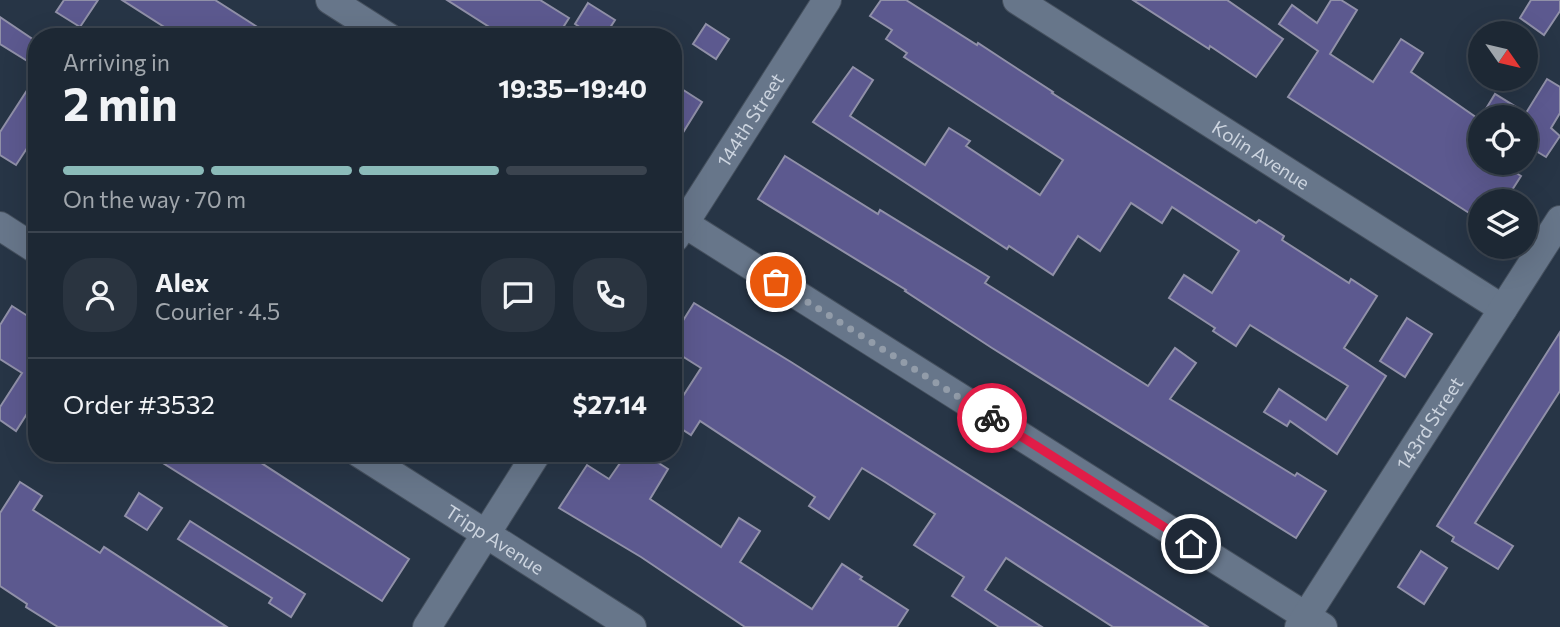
<!DOCTYPE html>
<html lang="en">
<head>
<meta charset="utf-8">
<style>
	:root { --surface:#1d2834; --page:#2a3440; --text:#f1f3f6; --muted:#a0a6ac; --line:#3b444f; --accent:#8bbbb9 }
	body { margin:0; font-family:Commissioner,sans-serif; background:var(--page); color:var(--text); height:100vh; display:flex; flex-direction:column; font-size:26px; white-space:nowrap }
	* { box-sizing:border-box; margin:0 }
	p { font-size:23px; color:var(--muted) }
	.icon { flex:none; width:38px; height:38px; fill:none; stroke:currentColor; stroke-width:2; stroke-linecap:round; stroke-linejoin:round }
	.map { position:relative; flex:1; overflow:hidden }
	.details { position:absolute; left:28px; top:28px; width:654px; height:434px; display:flex; flex-direction:column; background:var(--surface); border-radius:28px; box-shadow:0 7px 28px #0002,0 0 0 2px var(--line) }
	.details>* { flex:none }
	.needle { width:46px; rotate:124deg }
	.tools { position:absolute; left:1468px; top:21px; display:grid; gap:14px }
	.tools a { display:grid; place-items:center; width:70px; height:70px; border-radius:50%; background:var(--surface); box-shadow:0 7px 28px #0002,0 0 0 2px var(--line); font-size:35px }
	.pin { position:absolute; display:grid; place-items:center; width:60px; height:60px; color:#fff; margin:-30px; border:4px solid #fff; border-radius:50%; box-shadow:0 2px 7px #0007 }
	.courier { position:absolute; display:grid; place-items:center; width:70px; height:70px; margin:-35px; border:5px solid #e11d48; border-radius:50%; background:#fff; color:#222; box-shadow:0 2px 9px #0007 }
	.headline em { font-style:normal; font-weight:700 }
	.headline div { display:flex; flex-direction:column-reverse }
	.headline { display:flex; align-items:center; justify-content:space-between; height:119px; padding:0 35px }
	h1 { font-size:46px; font-weight:700; line-height:52px }
	.bar { display:grid; grid-template-columns:repeat(4,1fr); gap:10px 7px; align-content:center; height:84px; padding:0 35px }
	.bar i { height:9px; border-radius:5px; background:var(--line) }
	.bar .current { background:var(--accent) }
	.bar p { grid-column:span 4 }
	.line { display:flex; align-items:center; gap:18px; padding:0 35px; border-top:2px solid var(--line) }
	.line div { flex:1 }
	.round { display:grid; place-items:center; flex:none; width:74px; height:74px; border-radius:28px; background:var(--page) }
	.map>svg:first-child { display:block }
	.building { fill:#5c598f; stroke:#9090a8; stroke-width:2 }
	.lines { fill:none; stroke-linecap:round; stroke-linejoin:round }
	.street-casing { stroke:#45505e; stroke-width:30 }
	.street { stroke:#67768a; stroke-width:28 }
	.done { stroke:#929ca9; stroke-width:7; stroke-dasharray:0 12.6 }
	.route { stroke:#e11d48; stroke-width:9 }
	.labels { text-anchor:middle; stroke-width:6; stroke-linejoin:round; paint-order:stroke }
	.street-label { font-size:19px; fill:#ccd4df; stroke:#1e2b3c }
</style>
</head>
<body>
<div class="map">
<svg width="1560" height="627" viewBox="0 0 1560 627">
	<rect width="100%" height="100%" fill="#273546"/>
	<!-- building -->
	<g class="building">
		<path d="M64 0H98L80 27 56 12Z"/>
		<path d="M122 0H215L273 37H180Z"/>
		<path d="M447 0H540L569 18 557 37H505Z"/>
		<path d="M881 0H906L977 45 978 43 1004 60 1053 92 1052 93 1256 223 1259 220 1284 236 1282 240 1349 283 1351 279 1377 296 1344 348 1386 376 1337 454 1290 421 1287 426 1264 412 1279 389 1326 420 1348 386 1250 325 1236 346 1213 331 1215 328 1169 298 1184 275 1212 293 1239 251 1172 207 1162 223 1131 203 1100 251 1078 236 1053 275 1009 246 1007 249 813 122 853 67 873 80 850 116 925 165 949 128 970 141 966 146 1040 195 1063 160 904 57 907 53 886 39 892 30 870 16Z"/>
		<path d="M1133 0H1227L1283 39 1256 77 1210 46 1209 49Z"/>
		<path d="M1331 0H1341L1357 10 1330 54 1373 82 1401 39 1423 53 1411 72 1480 120V163H1500L1521 176 1505 201H1480V220L1288 97 1318 51 1279 24 1292 5 1317 23Z"/>
		<path d="M1531 0H1560V11L1544 35 1520 18Z"/>
		<path d="M588 3 615 20 604 37H595L575 24Z"/>
		<path d="M0 17 37 42V67L0 44Z"/>
		<path d="M706 24 729 39 716 59 693 44Z"/>
		<path d="M37 75V133L16 165 0 155V132Z"/>
		<path d="M1547 79 1560 87V113L1551 128 1560 136 1546 157 1526 145V117H1481L1495 94 1526 113Z"/>
		<path d="M674 84 702 102 674 147Z"/>
		<path d="M785 156 878 214 880 210 989 277 985 283 1148 386 1175 348 1196 363 1170 399 1295 476 1297 473 1326 491 1296 538 992 348 905 291 906 290 758 199Z"/>
		<path d="M694 303 791 362 1208 627H1113L1006 558 985 590 1042 627H999L952 596 964 577 914 545 935 514 885 482 862 468 829 519 809 506 815 497 700 421 691 435 674 424V410L701 368 674 351V335Z"/>
		<path d="M12 306 37 322V398L16 431 0 420V407L22 373 0 359V325Z"/>
		<path d="M1407 318 1432 334 1405 377 1380 361Z"/>
		<path d="M1560 332V391L1475 523 1513 546 1498 569 1452 541 1454 537 1437 526Z"/>
		<path d="M147 453H246L409 559 382 601Z"/>
		<path d="M627 453H643L668 469 650 499 721 547 739 518 760 531 740 562 812 609 842 564 862 577 860 579 908 610 897 627H745L641 557 559 508 587 465 609 479Z"/>
		<path d="M20 482 42 496 33 510 100 553 104 547 227 627H58L26 607 27 604 0 586V513Z"/>
		<path d="M139 493 162 508 147 530 125 516Z"/>
		<path d="M190 521 305 594 291 617 269 603 272 598 178 539Z"/>
		<path d="M1421 551 1447 568 1424 604 1398 587Z"/>
	</g>
	<g class="lines">
		<!-- street casing -->
		<g class="street-casing">
			<g id="street">
				<path d="M330 0 388 37"/>
				<path id="s1" d="M1017 0 1503 309"/>
				<path d="M674 217 1323 627"/>
				<path d="M0 226 37 250"/>
				<path id="s2" d="M675 238 827 0"/>
				<path id="s3" d="M359 453 632 627"/>
				<path d="M427 627 537 453"/>
				<path id="s4" d="M1299 627 1560 220"/>
			</g>
		</g>
		<!-- street -->
		<use href="#street" class="street"/>
	</g>
	<g class="lines">
		<!-- done -->
		<path class="done" d="M776 282 992 418"/>
		<!-- route -->
		<path class="route" d="M992 418 1191 544"/>
	</g>
	<g class="labels">
		<!-- street labels -->
		<g class="street-label">
			<text dy="7" stroke="none"><textPath href="#s2" startOffset="140">144th Street</textPath></text>
			<text dy="7" stroke="none"><textPath href="#s1" startOffset="289">Kolin Avenue</textPath></text>
			<text dy="7" stroke="none"><textPath href="#s4" startOffset="242">143rd Street</textPath></text>
			<text dy="7" stroke="none"><textPath href="#s3" startOffset="161">Tripp Avenue</textPath></text>
		</g>
	</g>
</svg>
<div class="tools">
<a><svg class="needle" viewBox="-14 -14 28 28"><path d="M0-13l5 13h-10z" fill="#e53935"/><path d="M0 13l5-13h-10z" fill="#a0a6ac"/></svg></a>
<a><svg class="icon" aria-label="locate" viewBox="0 0 24 24"><circle cx="12" cy="12" r="6"/><path d="M12 2v4M12 18v4M2 12h4M18 12h4"/></svg></a>
<a><svg class="icon" aria-label="layers" viewBox="0 0 24 24"><path d="M12 4l9 5-9 5-9-5zM3 14l9 5 9-5"/></svg></a>
</div>
<div class="pin" style="left:776px;top:282px;background:#ea580c"><svg class="icon" aria-label="bag" viewBox="0 0 24 24"><path d="M5 8h14l-1 12H6zM9 8a3 3 0 0 1 6 0"/></svg></div>
<div class="pin" style="left:1191px;top:544px;background:#1f2937"><svg class="icon" aria-label="home" viewBox="0 0 24 24"><path d="M3 11l9-7 9 7M6 9v11h12V9"/></svg></div>
<div class="courier" style="left:992px;top:418px"><svg class="icon" aria-label="bike" viewBox="0 0 24 24"><circle cx="6" cy="16" r="4"/><circle cx="18" cy="16" r="4"/><path d="M6 16l4-8h5l3 8M10 8l3 8H6M13 5h3"/></svg></div>
<section class="details">
<div class="headline"><div><h1>2 min</h1><p>Arriving in</p></div><em>19:35–19:40</em></div>
<div class="bar"><i class="current"></i><i class="current"></i><i class="current"></i><i></i><p>On the way · 70 m</p></div>
<div class="line" style="height:126px"><a class="round"><svg class="icon" aria-label="person" viewBox="0 0 24 24"><circle cx="12" cy="8" r="4"/><path d="M4 21q1-7 8-7t8 7"/></svg></a><div><b>Alex</b><p>Courier · 4.5</p></div><a class="round"><svg class="icon" aria-label="chat" viewBox="0 0 24 24"><path d="M4 5h16v11H9l-5 4z"/></svg></a><a class="round"><svg class="icon" aria-label="phone" viewBox="0 0 24 24"><path d="M5 4h4l2 5-3 2q2 4 5 5l2-3 5 2v4C11 20 4 13 5 4z"/></svg></a></div>
<div class="line" style="height:91px"><div>Order #3532</div><b>$27.14</b></div>
</section>
</div>
</body>
</html>
